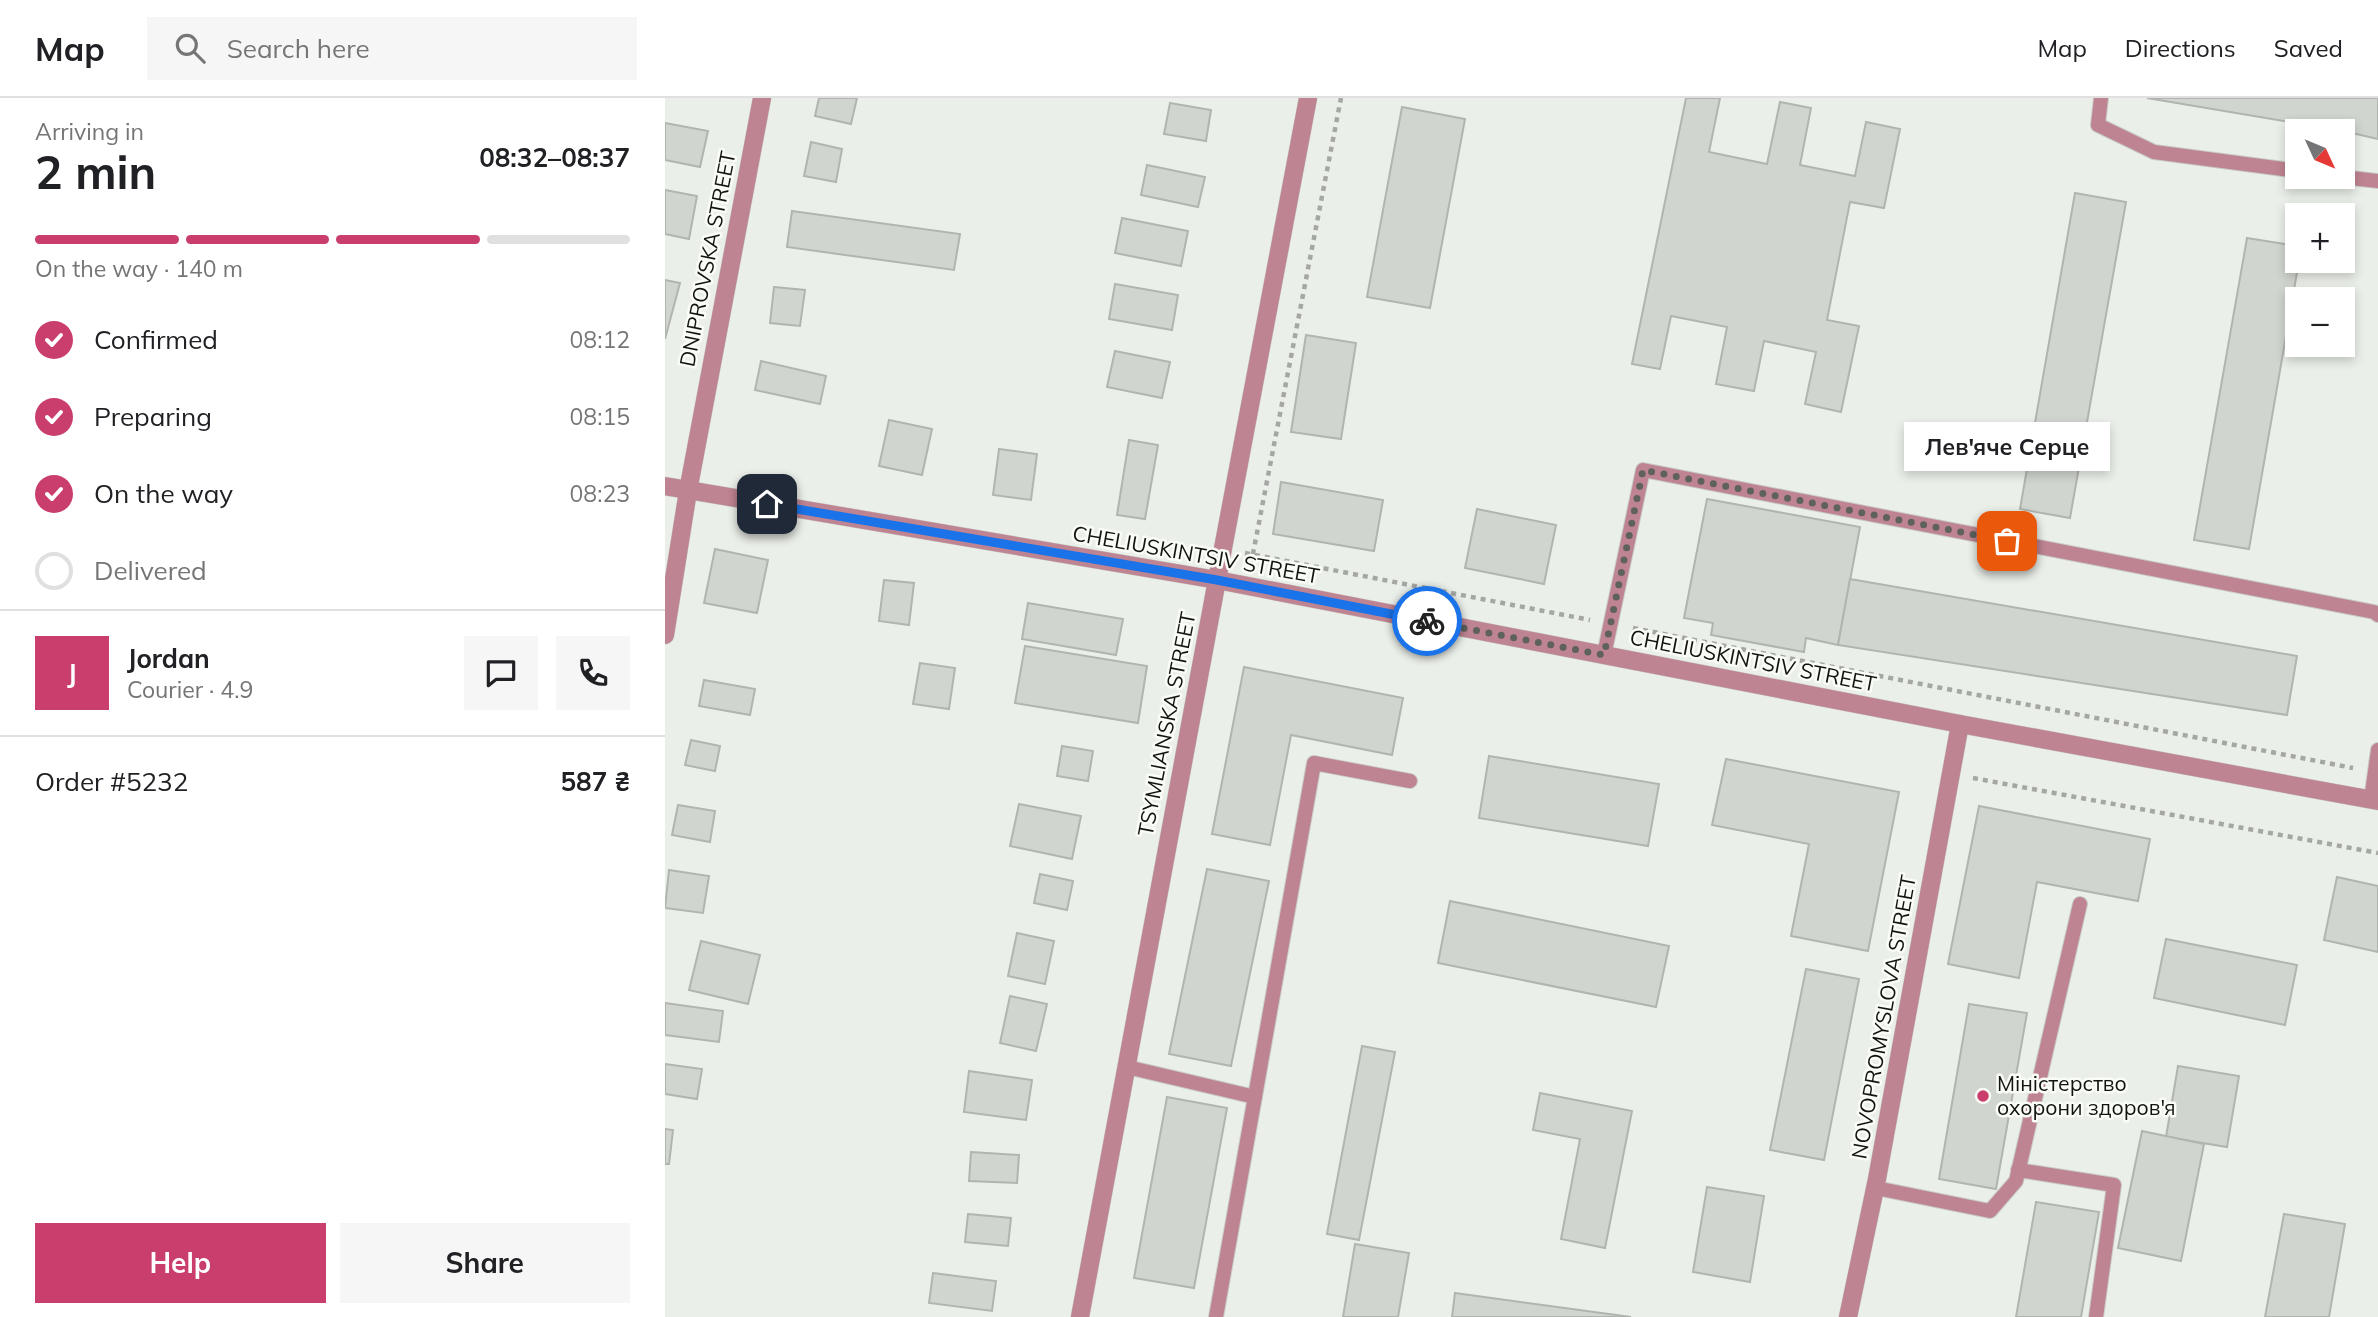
<!DOCTYPE html>
<html lang="en">
<head>
<meta charset="utf-8">
<style>
	:root { --surface:#fff; --page:#f6f6f6; --text:#202124; --muted:#757577; --line:#e0e0e0; --accent:#ca3e6e }
	body { margin:0; font-family:Mulish,sans-serif; background:var(--page); color:var(--text); height:100vh; display:flex; flex-direction:column; font-size:26px; white-space:nowrap }
	* { box-sizing:border-box; margin:0 }
	p { font-size:23px; color:var(--muted) }
	.icon { flex:none; width:38px; height:38px; fill:none; stroke:currentColor; stroke-width:2; stroke-linecap:round; stroke-linejoin:round }
	.map { position:relative; flex:1; overflow:hidden }
	.details { display:flex; flex-direction:column; background:var(--surface); width:665px }
	.details>* { flex:none }
	.needle { width:46px; rotate:134deg }
	.fabs { position:absolute; left:1620px; top:21px; display:grid; gap:14px }
	.fabs a { display:grid; place-items:center; width:70px; height:70px; border-radius:0px; background:var(--surface); box-shadow:0 4px 10px #0003; font-size:35px }
	.pin { position:absolute; display:grid; place-items:center; width:60px; height:60px; color:#fff; margin:-30px; border-radius:14px; box-shadow:0 4px 10px #0006 }
	.courier { position:absolute; display:grid; place-items:center; width:70px; height:70px; margin:-35px; border:5px solid #1a73e8; border-radius:50%; background:#fff; color:#222; box-shadow:0 2px 9px #0007 }
	.bubble { position:absolute; height:49px; border-radius:0px; background:var(--surface); box-shadow:0 4px 10px #0003; font-size:23px; font-weight:700; line-height:49px; text-align:center }
	.head em { font-style:normal; font-weight:700 }
	.head div { display:flex; flex-direction:column-reverse }
	.head { display:flex; align-items:center; justify-content:space-between; height:119px; padding:0 35px }
	h1 { font-size:46px; font-weight:700; line-height:52px }
	.bar { display:grid; grid-template-columns:repeat(4,1fr); gap:10px 7px; align-content:center; height:84px; padding:0 35px }
	.bar i { height:9px; border-radius:5px; background:var(--line) }
	.bar .on { background:var(--accent) }
	.bar p { grid-column:span 4 }
	.line { display:flex; align-items:center; gap:18px; padding:0 35px; border-top:2px solid var(--line) }
	.line div { flex:1 }
	.round { display:grid; place-items:center; flex:none; width:74px; height:74px; border-radius:0px; background:var(--page) }
	ol { padding:0 35px; list-style:none }
	li { display:flex; align-items:center; gap:21px; height:77px }
	li p { margin-inline-start:auto }
	li .icon { padding:7px; border-radius:50%; background:var(--accent); color:#fff; stroke-width:4 }
	li:last-child { color:var(--muted) }
	li i { width:38px; height:38px; border:4px solid var(--line); border-radius:50% }
	.cta { display:flex; gap:14px; margin-top:auto; padding:14px 35px }
	.cta a { flex:1; height:80px; border-radius:0px; background:var(--accent); color:#fff; font-size:28px; font-weight:700; line-height:80px; text-align:center }
	.cta a+a { background:var(--page); color:var(--text) }
	header { display:flex; align-items:center; gap:42px; box-sizing:border-box; height:98px; padding:0 35px; background:var(--surface); border-bottom:2px solid var(--line) }
	header strong { font-size:33px }
	nav { display:flex; gap:38px; margin-inline-start:auto; font-size:24px }
	.search { width:490px; height:63px; background:var(--page); display:flex; align-items:center; gap:18px; box-sizing:border-box; padding:0 24px; border-radius:0px; color:var(--muted); font-size:26px }
	main { display:flex; flex:1; min-height:0 }
	.map>svg:first-child { display:block }
	.building { fill:#d1d5cf; stroke:#b1b5af; stroke-width:2 }
	.lines { fill:none; stroke-linecap:round; stroke-linejoin:round }
	.service-casing { stroke:#c8ccc7; stroke-width:16 }
	.minor-casing { stroke:#c8ccc7; stroke-width:19 }
	.tertiary-casing { stroke:#c8ccc7; stroke-width:19 }
	.path { stroke:#a4a7a3; stroke-width:4.5; stroke-dasharray:5 5; stroke-linecap:butt }
	.service { stroke:#bf8492; stroke-width:14 }
	.minor { stroke:#bf8492; stroke-width:18 }
	.tertiary { stroke:#bf8492; stroke-width:18 }
	.done { stroke:#5f615d; stroke-width:7; stroke-dasharray:0 12.6 }
	.route { stroke:#1a73e8; stroke-width:9 }
	.poi-dot { fill:#ca3e6e; stroke:#f9fdf6; stroke-width:2.5 }
	.labels { text-anchor:middle; stroke-width:5; stroke-linejoin:round; paint-order:stroke }
	.street-label { font-size:21px; fill:#131412; stroke:#f9fdf6 }
	.poi-label { font-size:21px; fill:#131412; stroke:#f9fdf6; text-anchor:start }
</style>
</head>
<body>
<header>
<strong>Map</strong>
<div class="search"><svg class="icon" aria-label="search" viewBox="0 0 24 24"><circle cx="10" cy="10" r="6"/><path d="M15 15l6 6"/></svg>Search here</div>
<nav><a>Map</a><a>Directions</a><a>Saved</a></nav>
</header>
<main>
<section class="details">
<div class="head"><div><h1>2 min</h1><p>Arriving in</p></div><em>08:32–08:37</em></div>
<div class="bar"><i class="on"></i><i class="on"></i><i class="on"></i><i></i><p>On the way · 140 m</p></div>
<ol>
<li><svg class="icon" aria-label="check" viewBox="0 0 24 24"><path d="M5 12l5 5 9-10"/></svg>Confirmed<p>08:12</p></li>
<li><svg class="icon" aria-label="check" viewBox="0 0 24 24"><path d="M5 12l5 5 9-10"/></svg>Preparing<p>08:15</p></li>
<li><svg class="icon" aria-label="check" viewBox="0 0 24 24"><path d="M5 12l5 5 9-10"/></svg>On the way<p>08:23</p></li>
<li><i></i>Delivered</li>
</ol>
<div class="line" style="height:126px"><b class="round" style="background:var(--accent);color:#fff">J</b><div><b>Jordan</b><p>Courier · 4.9</p></div><a class="round"><svg class="icon" aria-label="chat" viewBox="0 0 24 24"><path d="M4 5h16v11H9l-5 4z"/></svg></a><a class="round"><svg class="icon" aria-label="phone" viewBox="0 0 24 24"><path d="M5 4h4l2 5-3 2q2 4 5 5l2-3 5 2v4C11 20 4 13 5 4z"/></svg></a></div>
<div class="line" style="height:91px"><div>Order #5232</div><b>587 ₴</b></div>
<div class="cta"><a>Help</a><a>Share</a></div>
</section>
<div class="map">
<svg width="1713" height="1219" viewBox="0 0 1713 1219">
	<rect width="100%" height="100%" fill="#ebefe9"/>
	<!-- building -->
	<g class="building">
		<path d="M154 0H192L186 26 150 18Z"/>
		<path d="M1021 0H1055L1044 54 1102 66 1115 4 1146 10 1135 67 1190 78 1201 24 1235 31 1219 110 1185 104 1162 222 1194 228 1176 314 1140 306 1151 254 1099 243 1089 293 1051 286 1062 229 1006 218 995 271 967 266Z"/>
		<path d="M1482 0H1713V41L1678 33Z"/>
		<path d="M505 5 546 12 541 43 499 36Z"/>
		<path d="M737 9 800 21 765 210 702 199Z"/>
		<path d="M0 25 43 33 35 69 0 62Z"/>
		<path d="M146 44 177 51 171 84 139 78Z"/>
		<path d="M482 67 540 79 533 109 476 97Z"/>
		<path d="M0 92 32 98 24 141 0 136Z"/>
		<path d="M1410 95 1461 104 1405 420 1355 411Z"/>
		<path d="M127 113 295 136 289 172 122 149Z"/>
		<path d="M457 120 523 133 516 168 450 155Z"/>
		<path d="M1582 140 1633 148 1634 163 1584 451 1529 442Z"/>
		<path d="M0 182 15 185 0 241Z"/>
		<path d="M450 186 513 197 507 232 444 221Z"/>
		<path d="M109 189 140 192 135 228 105 225Z"/>
		<path d="M641 237 691 245 676 341 626 334Z"/>
		<path d="M450 253 505 264 497 300 442 289Z"/>
		<path d="M96 263 161 278 155 306 90 292Z"/>
		<path d="M224 322 267 331 257 377 214 368Z"/>
		<path d="M464 342 493 347 480 421 452 417Z"/>
		<path d="M334 351 372 356 366 402 328 397Z"/>
		<path d="M616 384 718 402 709 453 608 436Z"/>
		<path d="M1042 401 1195 429 1173 547 1141 540 1139 554 1046 537 1048 525 1019 520Z"/>
		<path d="M812 411 891 427 879 486 800 470Z"/>
		<path d="M50 451 103 462 92 515 39 505Z"/>
		<path d="M1185 481 1632 558 1622 617 1173 547Z"/>
		<path d="M219 482 249 485 244 527 214 523Z"/>
		<path d="M363 505 458 521 451 557 357 541Z"/>
		<path d="M360 548 482 568 473 625 350 605Z"/>
		<path d="M255 565 290 570 284 611 248 606Z"/>
		<path d="M579 569 738 600 727 657 626 637 605 747 547 736Z"/>
		<path d="M39 582 90 591 85 617 34 608Z"/>
		<path d="M26 642 55 648 50 673 20 667Z"/>
		<path d="M397 648 428 653 423 683 392 678Z"/>
		<path d="M824 658 994 686 983 748 814 720Z"/>
		<path d="M1061 661 1234 694 1203 853 1126 838 1144 746 1047 727Z"/>
		<path d="M354 706 416 718 407 761 345 748Z"/>
		<path d="M13 707 50 713 45 744 7 737Z"/>
		<path d="M1314 708 1485 741 1473 803 1372 784 1354 880 1283 866Z"/>
		<path d="M542 771 604 783 566 968 504 956Z"/>
		<path d="M4 772 44 778 38 815 0 810Z"/>
		<path d="M375 776 408 783 402 812 369 805Z"/>
		<path d="M1672 779 1713 788V854L1659 842Z"/>
		<path d="M785 803 1004 848 991 909 773 865Z"/>
		<path d="M352 835 389 843 380 886 343 878Z"/>
		<path d="M1501 841 1632 867 1620 927 1489 900Z"/>
		<path d="M36 843 95 857 83 906 24 892Z"/>
		<path d="M1141 871 1194 881 1159 1062 1105 1052Z"/>
		<path d="M345 898 382 906 371 953 335 945Z"/>
		<path d="M0 905 58 913 54 944 0 937Z"/>
		<path d="M1304 906 1362 915 1331 1091 1274 1081Z"/>
		<path d="M697 948 730 954 694 1142 662 1136Z"/>
		<path d="M0 966 37 971 32 1001 0 996Z"/>
		<path d="M1513 968 1574 978 1562 1049 1501 1039Z"/>
		<path d="M304 973 367 982 361 1022 299 1014Z"/>
		<path d="M875 995 967 1013 940 1150 896 1141 915 1041 868 1032Z"/>
		<path d="M502 999 562 1010 529 1190 469 1180Z"/>
		<path d="M0 1031 8 1032 4 1066H0Z"/>
		<path d="M1477 1033 1539 1046 1516 1163 1453 1150Z"/>
		<path d="M306 1054 354 1057 352 1085 304 1083Z"/>
		<path d="M1042 1089 1099 1098 1085 1184 1028 1174Z"/>
		<path d="M1371 1104 1434 1114 1416 1219H1351Z"/>
		<path d="M303 1116 346 1120 343 1148 300 1144Z"/>
		<path d="M1619 1116 1680 1126 1664 1219H1600Z"/>
		<path d="M690 1146 744 1155 733 1219H678Z"/>
		<path d="M268 1175 331 1183 327 1213 264 1205Z"/>
		<path d="M790 1195 966 1219H787Z"/>
	</g>
	<g class="lines">
		<!-- service casing -->
		<g class="service-casing">
			<g id="service">
				<path d="M1436 0 1433 27 1489 54 1633 73"/>
				<path d="M1677 79 1713 83"/>
				<path d="M939 557 978 372 1709 514 1713 517"/>
				<path d="M1706 702 1713 652"/>
				<path d="M462 969 590 999"/>
				<path d="M1353 1072 1449 1087 1431 1219"/>
				<path d="M1211 1090 1325 1113 1351 1083 1415 806"/>
				<path d="M551 1219 649 665 745 683"/>
			</g>
		</g>
		<!-- minor casing -->
		<g class="minor-casing">
			<g id="minor">
				<path d="M0 388 552 482 415 1219"/>
				<path d="M0 537 23 393 97 0"/>
				<path d="M1183 1219 1212 1081 1295 626"/>
			</g>
		</g>
		<!-- tertiary casing -->
		<g class="tertiary-casing">
			<path id="tertiary" d="M643 0 552 482 1295 626 1713 703"/>
		</g>
		<!-- path -->
		<g class="path">
			<path d="M580 455 925 522"/>
			<path d="M586 466 676 0"/>
			<path d="M968 530 1688 670"/>
			<path d="M1308 680 1713 755"/>
		</g>
		<!-- service -->
		<use href="#service" class="service"/>
		<!-- minor -->
		<use href="#minor" class="minor"/>
		<!-- tertiary -->
		<use href="#tertiary" class="tertiary"/>
	</g>
	<g class="lines">
		<!-- done -->
		<path class="done" d="M762 523 939 557 978 372 1342 443"/>
		<!-- route -->
		<path class="route" d="M102 406 552 482 762 523"/>
	</g>
	<!-- markers -->
	<circle class="poi-dot" cx="1318" cy="998" r="7"/>
	<g class="labels">
		<!-- street labels -->
		<g class="street-label">
			<text transform="translate(43 161) rotate(-79)" y="7">DNIPROVSKA STREET</text>
			<text transform="translate(531 457) rotate(10)" y="7">CHELIUSKINTSIV STREET</text>
			<text transform="translate(1088 563) rotate(11)" y="7">CHELIUSKINTSIV STREET</text>
			<text transform="translate(502 626) rotate(-79)" y="7">TSYMLIANSKA STREET</text>
			<text transform="translate(1219 919) rotate(-80)" y="7">NOVOPROMYSLOVA STREET</text>
		</g>
		<!-- poi labels -->
		<g class="poi-label">
			<text x="1332" y="993">Міністерство<tspan x="1332" dy="24">охорони здоров'я</tspan></text>
		</g>
	</g>
</svg>
<div class="fabs">
<a><svg class="needle" viewBox="-14 -14 28 28"><path d="M0-13l5 13h-10z" fill="#e53935"/><path d="M0 13l5-13h-10z" fill="#757577"/></svg></a>
<a>+</a>
<a>−</a>
</div>
<div class="pin" style="left:1342px;top:443px;background:#ea580c"><svg class="icon" aria-label="bag" viewBox="0 0 24 24"><path d="M5 8h14l-1 12H6zM9 8a3 3 0 0 1 6 0"/></svg></div>
<div class="pin" style="left:102px;top:406px;background:#1f2937"><svg class="icon" aria-label="home" viewBox="0 0 24 24"><path d="M3 11l9-7 9 7M6 9v11h12V9"/></svg></div>
<div class="courier" style="left:762px;top:523px"><svg class="icon" aria-label="bike" viewBox="0 0 24 24"><circle cx="6" cy="16" r="4"/><circle cx="18" cy="16" r="4"/><path d="M6 16l4-8h5l3 8M10 8l3 8H6M13 5h3"/></svg></div>
<div class="bubble" style="left:1239px;top:324px;width:206px">Лев'яче Серце</div>
</div>
</main>
</body>
</html>
